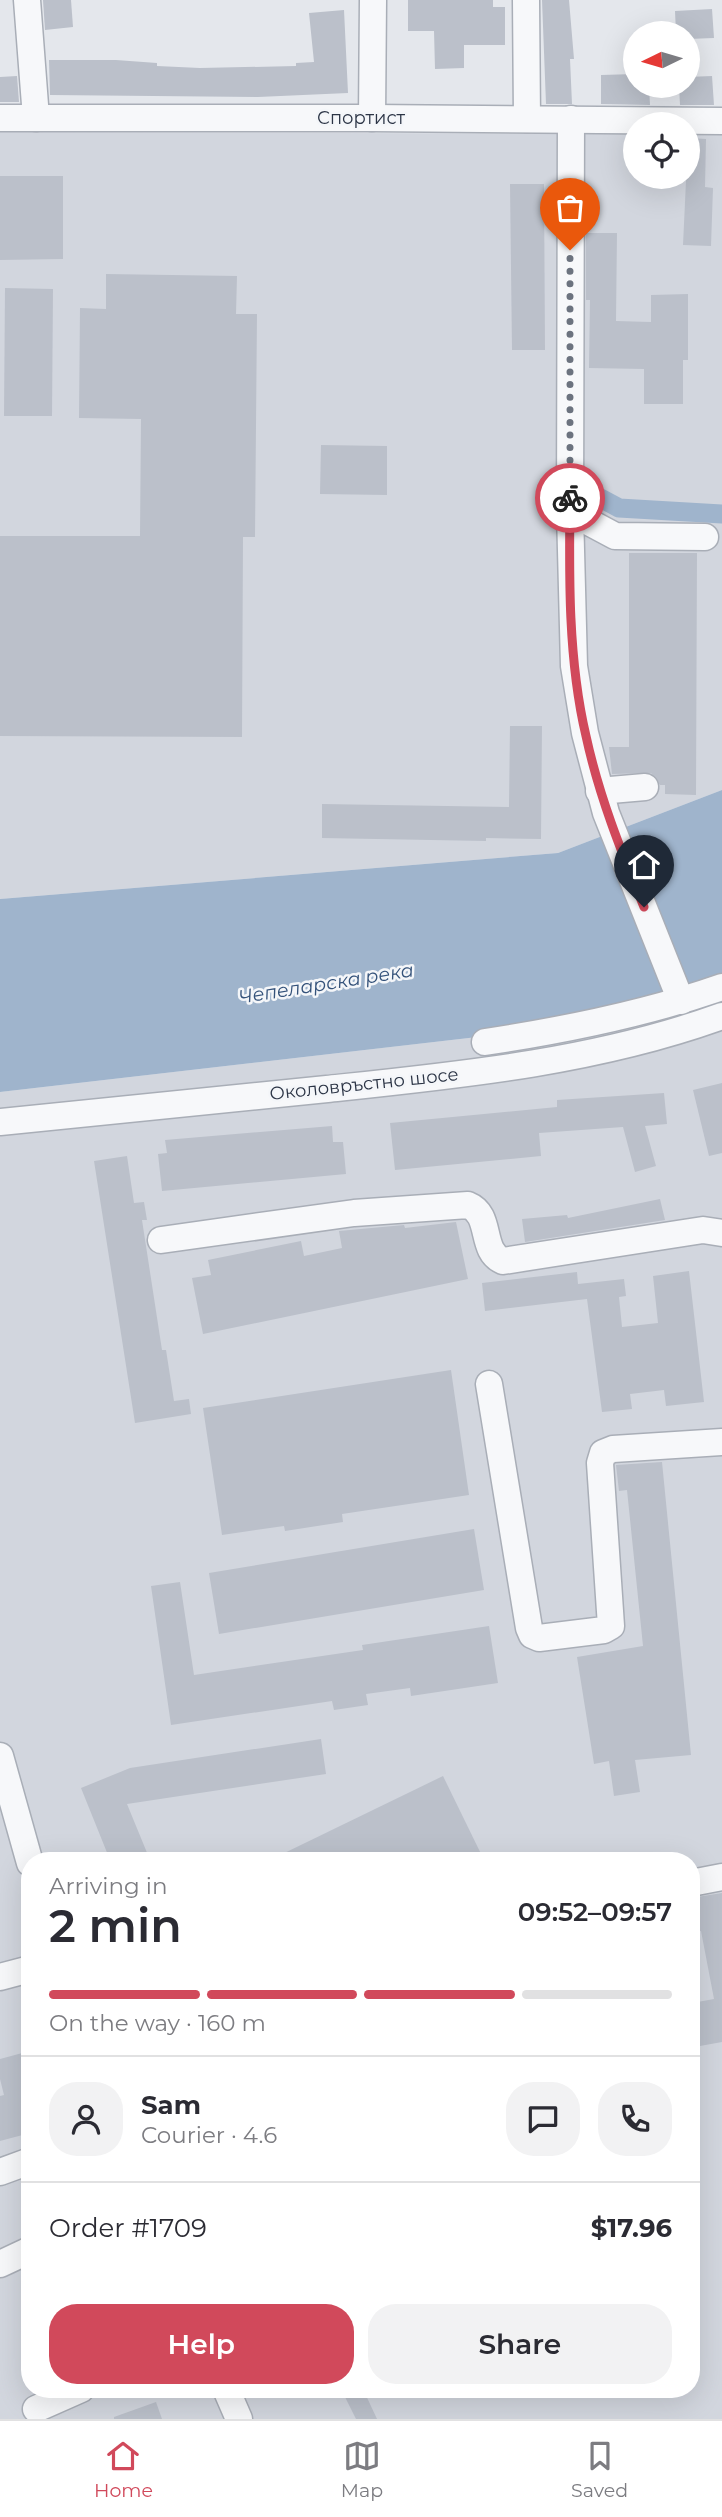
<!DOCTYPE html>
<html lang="en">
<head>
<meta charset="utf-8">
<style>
	:root { --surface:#fff; --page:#f2f2f3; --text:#2b2b33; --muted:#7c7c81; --line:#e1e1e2; --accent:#d1495b }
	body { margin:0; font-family:Montserrat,sans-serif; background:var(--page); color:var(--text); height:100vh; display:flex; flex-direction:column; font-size:26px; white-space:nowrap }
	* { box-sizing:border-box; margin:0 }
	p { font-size:23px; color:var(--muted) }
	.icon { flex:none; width:38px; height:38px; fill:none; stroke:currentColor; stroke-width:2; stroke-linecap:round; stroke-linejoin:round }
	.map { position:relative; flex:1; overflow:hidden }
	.panel { position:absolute; left:21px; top:1852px; width:679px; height:546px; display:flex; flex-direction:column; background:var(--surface); border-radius:28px; box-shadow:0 7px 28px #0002 }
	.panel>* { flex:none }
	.needle { width:46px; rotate:265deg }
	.fabs { position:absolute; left:623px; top:21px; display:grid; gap:14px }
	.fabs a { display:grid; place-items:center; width:77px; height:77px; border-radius:50%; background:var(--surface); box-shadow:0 7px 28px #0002; font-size:35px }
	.pin { position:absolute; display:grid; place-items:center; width:60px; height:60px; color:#fff; margin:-72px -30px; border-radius:50% 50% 50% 0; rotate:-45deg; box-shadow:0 0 7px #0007 }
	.pin .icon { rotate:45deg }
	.courier { position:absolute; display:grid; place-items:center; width:70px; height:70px; margin:-35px; border:5px solid #d1495b; border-radius:50%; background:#fff; color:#222; box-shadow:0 2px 9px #0007 }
	.head em { font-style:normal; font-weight:600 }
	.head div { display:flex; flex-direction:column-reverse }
	.head { display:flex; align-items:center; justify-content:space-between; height:119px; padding:0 28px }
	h1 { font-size:46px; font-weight:600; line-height:52px }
	.bar { display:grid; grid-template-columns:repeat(4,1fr); gap:10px 7px; align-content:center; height:84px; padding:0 28px }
	.bar i { height:9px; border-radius:5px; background:var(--line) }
	.bar .active { background:var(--accent) }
	.bar p { grid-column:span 4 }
	.line { display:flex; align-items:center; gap:18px; padding:0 28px; border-top:2px solid var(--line) }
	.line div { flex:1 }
	.round { display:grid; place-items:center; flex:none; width:74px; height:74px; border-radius:28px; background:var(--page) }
	.cta { display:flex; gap:14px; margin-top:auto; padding:14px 28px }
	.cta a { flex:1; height:80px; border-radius:28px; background:var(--accent); color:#fff; font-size:28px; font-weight:600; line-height:80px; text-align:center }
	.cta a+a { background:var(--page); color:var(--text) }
	.tabs { display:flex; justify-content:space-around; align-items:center; height:98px; border-top:2px solid var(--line); background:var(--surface); font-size:19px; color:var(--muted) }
	.tabs a { display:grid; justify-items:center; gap:4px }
	.tabs .active { color:var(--accent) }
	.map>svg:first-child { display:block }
	.built { fill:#d2d6de; fill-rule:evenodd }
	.water { fill:#9fb4cc }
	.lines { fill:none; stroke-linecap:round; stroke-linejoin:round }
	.canal { stroke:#9fb4cc; stroke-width:19 }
	.building { fill:#bbc0ca }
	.minor-casing { stroke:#a9aeb7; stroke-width:29 }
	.minor { stroke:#f7f8fa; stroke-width:26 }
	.done { stroke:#6c737f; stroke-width:7; stroke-dasharray:0 12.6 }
	.route { stroke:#d1495b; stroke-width:9 }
	.labels { text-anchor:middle; stroke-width:5; stroke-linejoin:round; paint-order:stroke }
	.street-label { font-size:18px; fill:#2b3445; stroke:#f4f6f9 }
	.water-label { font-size:19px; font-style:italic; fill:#34527a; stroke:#f4f6f9 }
</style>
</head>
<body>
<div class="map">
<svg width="722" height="2419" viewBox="0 0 722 2419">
	<rect width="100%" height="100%" fill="#e4e7ec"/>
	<!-- built -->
	<g class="built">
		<path d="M0 132 635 134V177H688V135H722V790L558 853 0 899Z"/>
		<path d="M722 977V2419H0V1092L512 1033ZM30 1860H691V2389H30Z"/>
	</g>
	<!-- water -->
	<path class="water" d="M722 790V977L512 1033 0 1092V899L558 853Z"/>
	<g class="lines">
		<!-- canal -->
		<path class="canal" d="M589 492 619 508 722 514"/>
	</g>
	<!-- building -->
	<g class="building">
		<path d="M43 0H71L73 27 45 30Z"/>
		<path d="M408 0H493V7H505V45H464V68L435 69 434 31H408Z"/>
		<path d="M542 0H569L574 59H570L572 104H546Z"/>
		<path d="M712 9 714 38 688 39V33H676L675 11Z"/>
		<path d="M344 10 348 93 258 97 50 95 49 60H116L157 63V66L200 68 296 66V63L314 62 309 13Z"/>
		<path d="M635 74V86H649L650 105 601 104V75Z"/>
		<path d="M17 76 19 102H0V77Z"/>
		<path d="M712 76 714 105H680L679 86H688V77Z"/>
		<path d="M688 138 706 139 705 187 713 188 711 246 683 245Z"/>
		<path d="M0 176H63V259L0 260Z"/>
		<path d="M510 184H544L545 350H512Z"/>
		<path d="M586 233H617L616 321 651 322V295L688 294V360H683V404H644V369L589 368 590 300H586Z"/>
		<path d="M106 274 237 276 236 314H257L255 537H243L242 737 0 736V536H140L141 419 79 418 80 308 106 309Z"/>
		<path d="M5 288 53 289 52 416H4Z"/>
		<path d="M321 445 387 446V495L320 494Z"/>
		<path d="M629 553H697L696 795 665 794V785H660L651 773 612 774 609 747H629Z"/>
		<path d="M510 726H542L541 839 486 838V841L322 838V804L509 807Z"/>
		<path d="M722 1083V1153L709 1156 693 1090Z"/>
		<path d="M664 1093 667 1124 645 1126 656 1166 635 1172 623 1127 539 1133 541 1156 395 1170 390 1123 557 1107V1100Z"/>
		<path d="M332 1126 333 1142H343L346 1174 162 1191 158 1154 167 1153 165 1140Z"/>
		<path d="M127 1156 134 1203 144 1202 147 1220H142L162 1350H166L174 1401 189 1399 191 1414 135 1423 94 1161Z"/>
		<path d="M660 1199 665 1220 525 1242 522 1219 567 1215 568 1218Z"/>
		<path d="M456 1222 468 1279 203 1334 192 1278 211 1275 208 1260 301 1241 304 1256 342 1248 339 1231 404 1225 405 1228Z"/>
		<path d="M689 1271 704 1402 666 1406 664 1390 630 1394 632 1409 602 1412 587 1299 485 1311 482 1283 577 1272 578 1284 624 1279 626 1296 619 1297 622 1327 658 1323 653 1276Z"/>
		<path d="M451 1370 469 1495 342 1514 343 1522 285 1531 284 1526 222 1535 203 1408Z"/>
		<path d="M662 1462 691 1755 635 1760 640 1792 614 1796 609 1761 594 1764 577 1657 643 1646 627 1490 619 1491 616 1465Z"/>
		<path d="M474 1529 484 1590 219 1634 209 1573Z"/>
		<path d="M180 1582 194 1675 363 1650 362 1645 489 1626 498 1683 411 1696 410 1688 366 1694 368 1705 334 1710 332 1701 171 1725 151 1586Z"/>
		<path d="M321 1739 326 1774 127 1804 150 1860H110L81 1788 130 1768Z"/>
		<path d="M443 1776 484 1860H270Z"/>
		<path d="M722 1893V2042L700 2046 692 2003 714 1999 701 1931 691 1933V1898Z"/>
		<path d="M26 2052 30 2067V2133L0 2141V2096L4 2095 0 2079V2059Z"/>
		<path d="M341 2389H363L377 2419H356Z"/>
		<path d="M156 2402 162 2419H114V2417Z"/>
	</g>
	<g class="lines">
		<!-- minor casing -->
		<g class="minor-casing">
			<g id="minor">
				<path d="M27 0 36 118"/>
				<path d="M526 0 527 119"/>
				<path d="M0 118H372L722 121"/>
				<path d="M372 118 373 0"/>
				<path d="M571 119 570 512 574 666 585 733 606 813 681 1001"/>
				<path d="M570 512 615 536 705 537"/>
				<path d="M599 791 645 787"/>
				<path d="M485 1042C565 1030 645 1014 722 987"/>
				<path d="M0 1122C109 1111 218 1100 327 1089 460 1075 595 1062 722 1016"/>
				<path d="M161 1240 354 1213 468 1205C493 1215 479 1251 503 1261L703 1230 722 1233"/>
				<path d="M489 1384 529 1628 532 1635 539 1638 604 1630 611 1626 600 1463 603 1453 613 1449 722 1442"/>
				<path d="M0 1756 30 1863"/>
				<path d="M691 1883 722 1877"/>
				<path d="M0 1977 30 1969"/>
				<path d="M0 2172 30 2161"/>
				<path d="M0 2264 30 2250"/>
				<path d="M226 2389 239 2419"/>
				<path d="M36 2409 81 2389"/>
			</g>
		</g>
		<!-- minor -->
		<use href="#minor" class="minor"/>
	</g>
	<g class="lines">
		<!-- done -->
		<path class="done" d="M570 498V250"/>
		<!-- route -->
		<path class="route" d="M570 498C569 576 568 660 586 736 599 796 621 851 644 907"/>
	</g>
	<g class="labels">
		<!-- street labels -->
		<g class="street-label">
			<text x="361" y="124">Спортист</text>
			<text transform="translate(364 1084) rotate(-6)" y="6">Околовръстно шосе</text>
		</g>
		<!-- water labels -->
		<g class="water-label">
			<text transform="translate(326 983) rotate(-9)" y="7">Чепеларска река</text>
		</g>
	</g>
</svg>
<div class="fabs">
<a><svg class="needle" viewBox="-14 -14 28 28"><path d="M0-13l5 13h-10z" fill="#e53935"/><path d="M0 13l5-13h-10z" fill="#7c7c81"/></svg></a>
<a><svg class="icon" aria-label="locate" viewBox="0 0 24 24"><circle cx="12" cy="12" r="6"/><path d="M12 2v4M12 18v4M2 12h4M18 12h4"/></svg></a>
</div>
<div class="pin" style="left:570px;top:250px;background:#ea580c"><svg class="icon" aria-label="bag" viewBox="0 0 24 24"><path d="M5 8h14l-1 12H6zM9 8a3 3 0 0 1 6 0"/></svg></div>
<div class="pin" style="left:644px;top:907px;background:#1f2937"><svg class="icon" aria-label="home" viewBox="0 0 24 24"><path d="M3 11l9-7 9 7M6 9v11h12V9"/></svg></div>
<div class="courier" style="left:570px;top:498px"><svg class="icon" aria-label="bike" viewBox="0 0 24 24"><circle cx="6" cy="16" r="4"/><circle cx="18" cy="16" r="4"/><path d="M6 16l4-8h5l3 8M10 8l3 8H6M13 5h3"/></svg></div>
<section class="panel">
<div class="head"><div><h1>2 min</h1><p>Arriving in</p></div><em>09:52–09:57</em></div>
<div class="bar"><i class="active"></i><i class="active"></i><i class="active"></i><i></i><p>On the way · 160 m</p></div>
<div class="line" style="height:126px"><a class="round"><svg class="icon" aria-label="person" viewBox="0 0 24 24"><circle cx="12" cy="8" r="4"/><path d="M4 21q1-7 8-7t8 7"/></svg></a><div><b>Sam</b><p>Courier · 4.6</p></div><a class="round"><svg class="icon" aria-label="chat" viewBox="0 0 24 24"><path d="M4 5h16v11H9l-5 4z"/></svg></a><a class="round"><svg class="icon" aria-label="phone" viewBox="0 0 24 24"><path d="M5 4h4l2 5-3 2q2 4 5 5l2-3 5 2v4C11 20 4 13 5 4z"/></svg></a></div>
<div class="line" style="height:91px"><div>Order #1709</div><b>$17.96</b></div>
<div class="cta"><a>Help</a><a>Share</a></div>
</section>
</div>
<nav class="tabs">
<a class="active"><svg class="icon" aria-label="home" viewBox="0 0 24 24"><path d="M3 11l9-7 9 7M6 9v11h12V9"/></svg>Home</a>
<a><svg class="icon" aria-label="map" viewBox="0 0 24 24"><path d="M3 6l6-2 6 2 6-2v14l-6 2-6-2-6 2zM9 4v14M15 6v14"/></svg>Map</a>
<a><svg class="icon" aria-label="saved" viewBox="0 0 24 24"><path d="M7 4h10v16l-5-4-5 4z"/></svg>Saved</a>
</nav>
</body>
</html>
